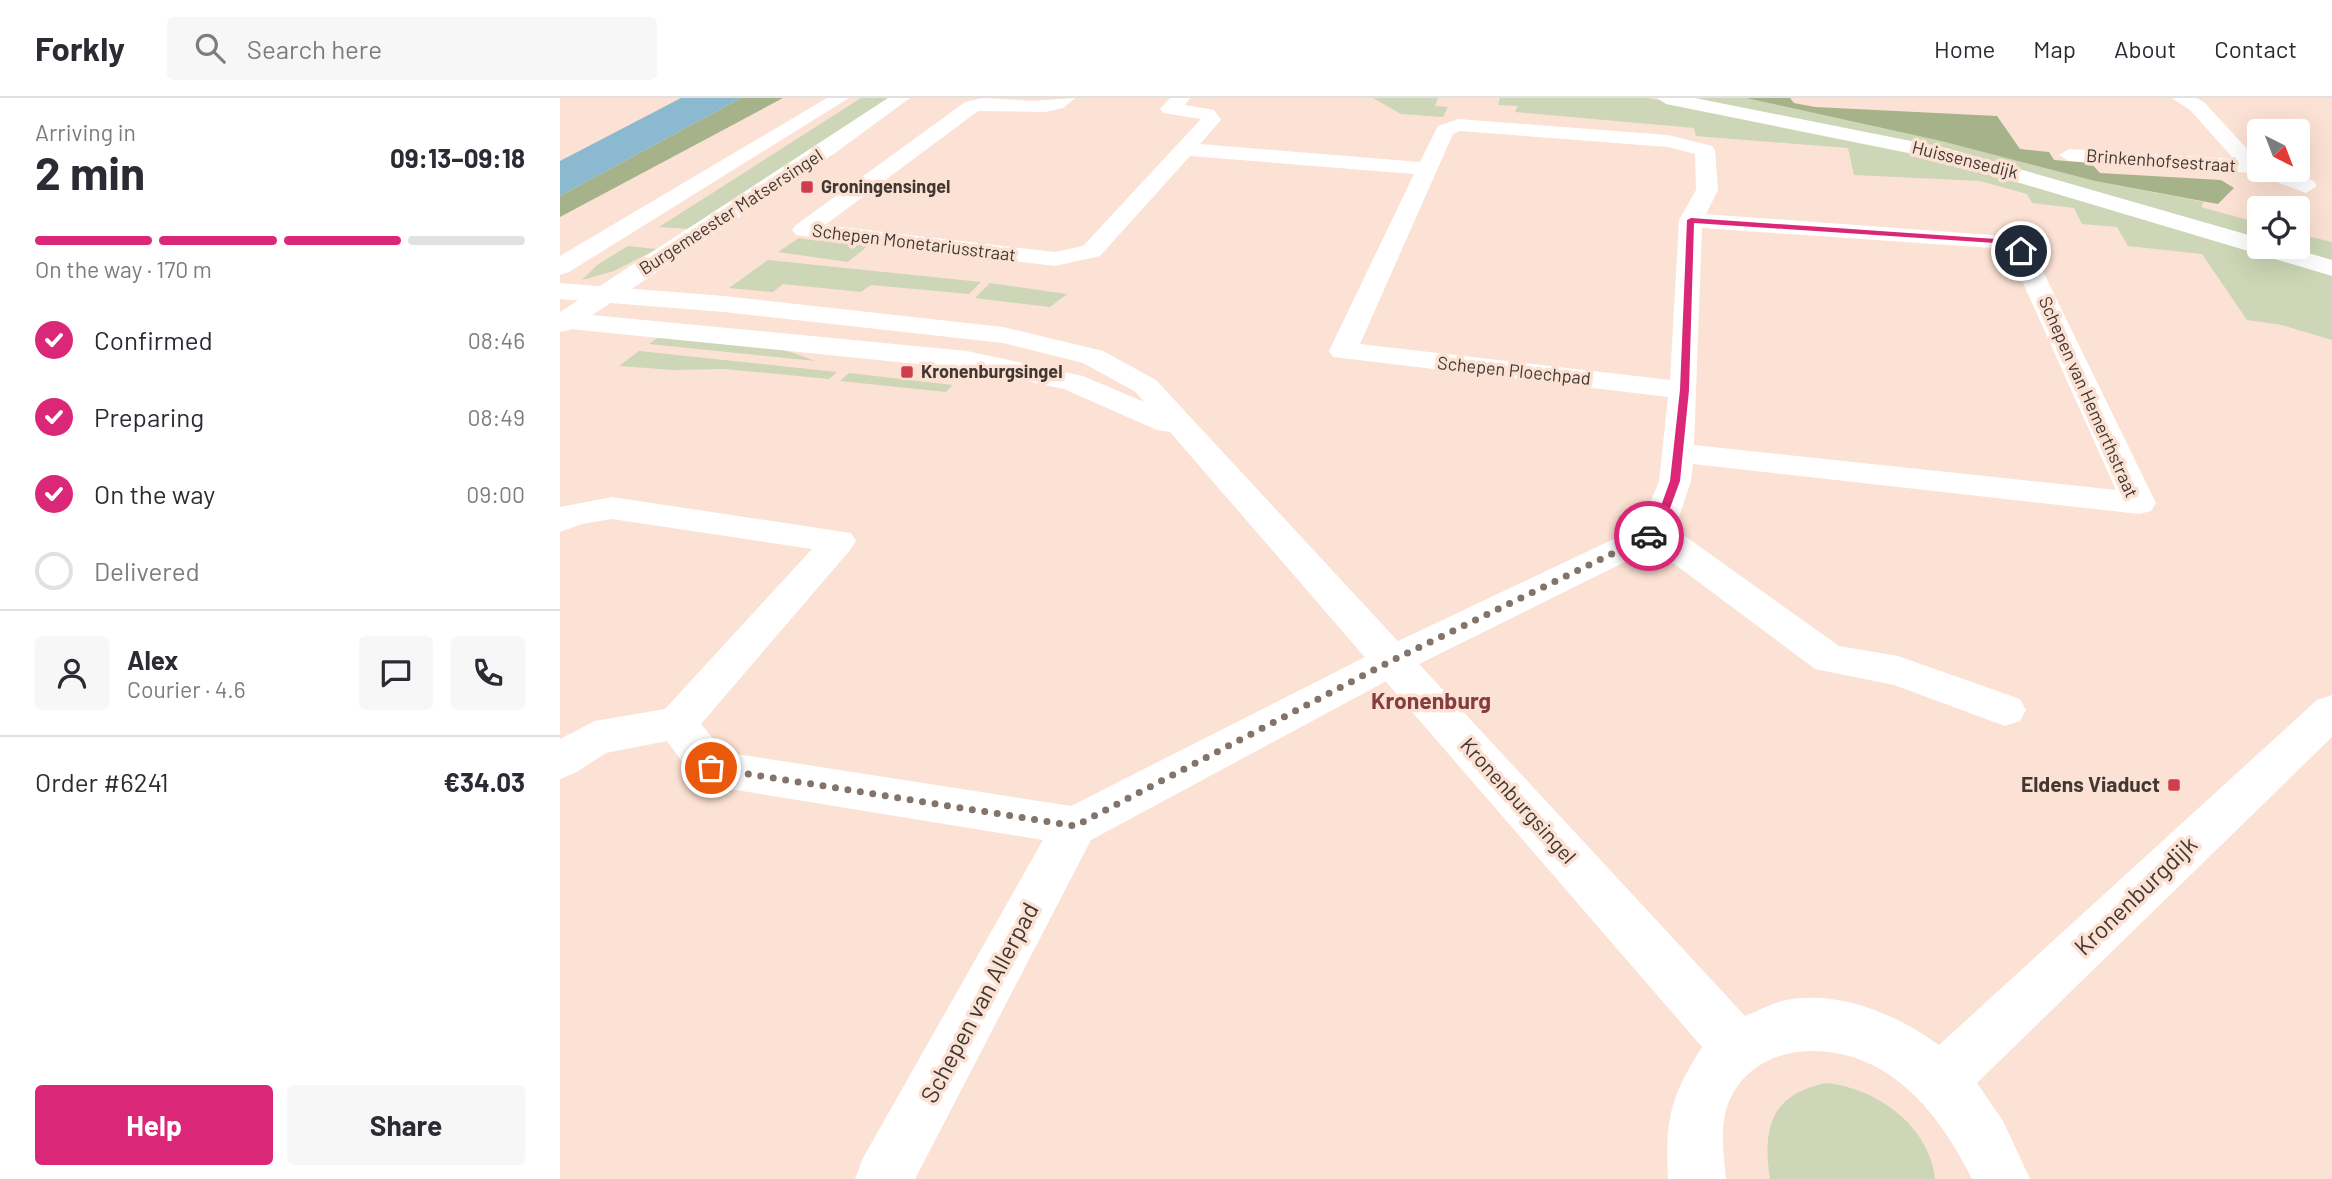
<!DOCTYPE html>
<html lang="en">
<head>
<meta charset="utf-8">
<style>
	:root { --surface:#fff; --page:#f7f7f7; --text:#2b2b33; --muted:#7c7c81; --line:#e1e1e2; --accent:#db2777 }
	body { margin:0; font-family:Barlow,sans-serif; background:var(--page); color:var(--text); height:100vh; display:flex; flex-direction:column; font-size:26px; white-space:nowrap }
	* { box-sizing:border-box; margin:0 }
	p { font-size:23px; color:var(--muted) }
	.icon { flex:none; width:38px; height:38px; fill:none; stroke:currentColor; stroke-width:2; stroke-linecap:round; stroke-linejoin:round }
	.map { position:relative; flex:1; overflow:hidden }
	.sheet { display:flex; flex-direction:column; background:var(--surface); width:560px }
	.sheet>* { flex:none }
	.needle { width:46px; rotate:138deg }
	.fabs { position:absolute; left:1687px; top:21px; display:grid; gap:14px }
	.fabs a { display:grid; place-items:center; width:63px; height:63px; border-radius:7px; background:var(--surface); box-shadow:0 7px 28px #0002; font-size:35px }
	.pin { position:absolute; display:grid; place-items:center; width:60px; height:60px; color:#fff; margin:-30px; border:4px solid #fff; border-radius:50%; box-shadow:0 2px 7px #0007 }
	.courier { position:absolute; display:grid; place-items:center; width:70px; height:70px; margin:-35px; border:5px solid #db2777; border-radius:50%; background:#fff; color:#222; box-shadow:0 2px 9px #0007 }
	.head em { font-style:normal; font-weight:700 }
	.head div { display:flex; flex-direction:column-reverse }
	.head { display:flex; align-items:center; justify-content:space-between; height:119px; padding:0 35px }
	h1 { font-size:46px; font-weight:700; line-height:52px }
	.bar { display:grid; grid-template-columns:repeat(4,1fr); gap:10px 7px; align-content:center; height:84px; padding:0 35px }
	.bar i { height:9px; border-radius:5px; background:var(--line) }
	.bar .current { background:var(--accent) }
	.bar p { grid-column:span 4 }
	.line { display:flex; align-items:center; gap:18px; padding:0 35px; border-top:2px solid var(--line) }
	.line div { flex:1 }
	.round { display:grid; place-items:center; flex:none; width:74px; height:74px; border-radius:7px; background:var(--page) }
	ol { padding:0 35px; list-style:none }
	li { display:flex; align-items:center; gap:21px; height:77px }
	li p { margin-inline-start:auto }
	li .icon { padding:7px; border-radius:50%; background:var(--accent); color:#fff; stroke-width:4 }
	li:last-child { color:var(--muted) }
	li i { width:38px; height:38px; border:4px solid var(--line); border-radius:50% }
	.cta { display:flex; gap:14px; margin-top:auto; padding:14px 35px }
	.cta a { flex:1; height:80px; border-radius:7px; background:var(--accent); color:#fff; font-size:28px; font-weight:700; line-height:80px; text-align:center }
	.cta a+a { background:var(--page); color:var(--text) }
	header { display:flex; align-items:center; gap:42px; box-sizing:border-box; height:98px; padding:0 35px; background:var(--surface); border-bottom:2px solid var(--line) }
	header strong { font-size:33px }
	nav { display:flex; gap:38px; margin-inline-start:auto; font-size:24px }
	.search { width:490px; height:63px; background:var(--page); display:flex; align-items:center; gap:18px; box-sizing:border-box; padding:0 24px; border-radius:7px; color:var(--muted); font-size:26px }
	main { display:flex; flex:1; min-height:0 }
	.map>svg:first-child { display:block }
	.green { fill:#cdd6b6 }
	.forest { fill:#a6b289 }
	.water { fill:#8bb9cf }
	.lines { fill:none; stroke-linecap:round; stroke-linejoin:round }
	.minor { fill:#fff; fill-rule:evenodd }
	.tertiary { fill:#fff; fill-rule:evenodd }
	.secondary { fill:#fff; fill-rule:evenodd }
	.route { fill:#db2777 }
	.done { stroke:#83746b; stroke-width:7; stroke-dasharray:0 12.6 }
	.poi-dot { fill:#ce3e4d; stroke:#fce2d4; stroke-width:2.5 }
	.labels { text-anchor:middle; stroke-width:7; stroke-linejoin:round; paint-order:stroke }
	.far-street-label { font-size:18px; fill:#423832; stroke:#fce2d4 }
	.far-poi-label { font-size:18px; font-weight:bold; fill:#423832; stroke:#fce2d4; text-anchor:start }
	.poi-label { font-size:21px; font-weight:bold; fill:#423832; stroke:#fce2d4; text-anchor:end }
	.street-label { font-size:21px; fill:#423832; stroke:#fce2d4 }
	.neighbourhood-label { font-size:23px; font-weight:bold; fill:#863d40; stroke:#fce2d4 }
	.near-street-label { font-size:24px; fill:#423832; stroke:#fce2d4 }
</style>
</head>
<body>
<header>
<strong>Forkly</strong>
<div class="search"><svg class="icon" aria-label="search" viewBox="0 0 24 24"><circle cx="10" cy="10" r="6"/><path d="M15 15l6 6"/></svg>Search here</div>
<nav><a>Home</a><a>Map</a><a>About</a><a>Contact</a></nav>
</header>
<main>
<section class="sheet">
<div class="head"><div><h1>2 min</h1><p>Arriving in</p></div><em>09:13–09:18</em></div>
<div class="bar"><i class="current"></i><i class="current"></i><i class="current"></i><i></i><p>On the way · 170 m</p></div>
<ol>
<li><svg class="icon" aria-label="check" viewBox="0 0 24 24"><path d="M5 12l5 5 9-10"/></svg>Confirmed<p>08:46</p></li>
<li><svg class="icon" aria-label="check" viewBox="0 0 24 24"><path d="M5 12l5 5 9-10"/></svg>Preparing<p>08:49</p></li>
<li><svg class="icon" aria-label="check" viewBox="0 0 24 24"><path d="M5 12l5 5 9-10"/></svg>On the way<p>09:00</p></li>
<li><i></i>Delivered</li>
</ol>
<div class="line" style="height:126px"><a class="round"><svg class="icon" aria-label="person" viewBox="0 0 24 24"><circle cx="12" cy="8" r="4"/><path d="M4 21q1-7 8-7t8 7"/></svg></a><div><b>Alex</b><p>Courier · 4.6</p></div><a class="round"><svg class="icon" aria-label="chat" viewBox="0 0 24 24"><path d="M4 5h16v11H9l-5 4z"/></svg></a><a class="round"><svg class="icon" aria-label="phone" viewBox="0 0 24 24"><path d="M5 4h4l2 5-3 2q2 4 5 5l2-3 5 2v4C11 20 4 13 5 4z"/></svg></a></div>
<div class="line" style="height:91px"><div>Order #6241</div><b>€34.03</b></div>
<div class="cta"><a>Help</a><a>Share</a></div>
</section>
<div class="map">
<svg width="1772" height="1081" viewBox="0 0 1772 1081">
	<rect width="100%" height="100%" fill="#fce2d4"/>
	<!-- green -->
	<g class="green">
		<path d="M301 0H329L129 131 99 129Z"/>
		<path d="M813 0H878L875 8 888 9 883 19 841 16Z"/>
		<path d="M940 0H1088L1354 53 1772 175V242L1722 227 1687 222 1642 156 1568 148 1557 129 1522 126 1514 110 1472 105 1467 96 1420 83 1294 77 1288 50 1136 38 1134 30 955 14 958 8 938 7Z"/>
		<path d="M1126 0H1186L1381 43 1535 83 1644 104 1641 109 1699 125V143L1430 63Z"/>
		<path d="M1738 136 1772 144V164L1718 149H1738Z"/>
		<path d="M239 140 244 141 309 147 288 164 218 154Z"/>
		<path d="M68 148 97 151 54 173 22 182 37 167Z"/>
		<path d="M208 162 421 184 409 196 311 187 301 194 223 186 213 194 169 190Z"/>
		<path d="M430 185 507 196 490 209 415 200Z"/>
		<path d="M102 237C153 242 207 242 255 263L89 246Z"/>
		<path d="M79 253 277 274 269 281 164 271 114 272 59 268Z"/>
		<path d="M289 275 393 287 386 294 280 283Z"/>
		<path d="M1266 985C1316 990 1369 1027 1375 1081H1210C1202 1030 1211 996 1266 985Z"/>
	</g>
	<!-- forest -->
	<g class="forest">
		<path d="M181 0H223L0 119V98Z"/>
		<path d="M1186 0H1230L1234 5 1255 9 1437 18 1460 51 1489 54 1494 62 1531 65 1540 75 1661 82 1674 90 1658 106 1535 83 1381 43Z"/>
	</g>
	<!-- water -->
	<path class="water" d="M121 0H181L0 98V63Z"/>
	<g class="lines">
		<!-- minor -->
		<g class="minor">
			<path d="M423 0 473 3 515 0 503 10 485 14 418 13 265 127 495 154 523 148 641 21 603 15 600 11 610 0H630L625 7 654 12 661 22 640 46 860 64 878 28 898 21 1108 37 1152 48 1155 52 1158 92 1146 116 1445 138 1470 148 1473 153 1596 405 1591 413 1579 416 1133 366 1131 383 1115 431 1279 548 1338 558 1460 601 1466 612 1460 623 1445 628 1334 587 1255 571 1093 450 845 573 531 742 355 1081H295L303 1060 483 742 151 688 136 683 107 643 46 655 15 675 0 681V641L35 623 105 611 252 451 52 421 22 426 0 434V409L52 399 291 435 296 443 291 451 141 626 164 654 511 708 817 553 1081 428 1099 383 1108 299 773 259 769 253 854 76 630 58 540 158 495 168 236 137 232 132 236 127 405 4ZM900 33 1108 49 1135 56 1136 92 1119 122 1110 282 800 246 893 36ZM1142 130 1432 150 1451 158 1556 392 1134 347Z"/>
			<path d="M1097 0H1135L1386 50 1699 140V149H1728L1772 162V178L1383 62 1106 6Z"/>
			<path d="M1612 0H1636L1644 4 1699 64V72H1721L1754 83 1757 88 1746 95 1693 75 1509 63 1499 57 1509 51 1674 61 1630 12Z"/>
		</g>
		<!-- tertiary -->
		<path class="tertiary" d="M0 185 164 198 443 229 543 253 596 282 1185 918C1198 913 1212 905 1226 902 1280 892 1336 916 1379 947L1757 602 1772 597V639L1417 985 1443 1023 1470 1081H1412C1391 1039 1362 995 1320 971 1270 942 1193 944 1168 1006 1159 1030 1164 1056 1166 1081H1108C1105 1022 1110 999 1142 949L610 334 597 332 504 291 407 271 0 230V214L407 253 523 278 584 304 576 294 523 265 443 245 164 214 0 201Z"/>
		<!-- secondary -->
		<g class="secondary">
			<path d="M267 0H289L9 174 0 177V158Z"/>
			<path d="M328 0H350L275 55 10 232 0 234V214Z"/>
		</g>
	</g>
	<!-- route -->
	<path class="route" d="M1131 120 1436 141 1465 153 1459 154 1435 145 1134 125 1129 292 1120 383 1101 435 1089 442 1084 438 1092 433 1110 383 1120 292 1127 122Z"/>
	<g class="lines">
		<!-- done -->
		<path class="done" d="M151 670 515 728 831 563 1089 438"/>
	</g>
	<!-- markers -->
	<g class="poi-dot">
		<rect x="240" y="82" width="14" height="14" rx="3.5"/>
		<rect x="340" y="267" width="14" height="14" rx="3.5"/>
		<rect x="1607" y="680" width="14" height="14" rx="3.5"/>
	</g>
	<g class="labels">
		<!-- far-street labels -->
		<g class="far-street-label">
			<text transform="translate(1405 62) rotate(14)" y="6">Huissensedijk</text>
			<text transform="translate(1601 63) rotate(4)" y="6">Brinkenhofsestraat</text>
			<text transform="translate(171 114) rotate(-33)" y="6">Burgemeester Matsersingel</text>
			<text transform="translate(354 145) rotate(7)" y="6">Schepen Monetariusstraat</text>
			<text transform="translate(954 273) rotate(6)" y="6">Schepen Ploechpad</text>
			<text transform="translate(1528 299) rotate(66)" y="6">Schepen van Hemerthstraat</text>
		</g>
		<!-- far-poi labels -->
		<g class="far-poi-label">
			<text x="261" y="95">Groningensingel</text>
			<text x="361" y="280">Kronenburgsingel</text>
		</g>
		<!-- poi labels -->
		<g class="poi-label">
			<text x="1600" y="694">Eldens Viaduct</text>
		</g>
		<!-- street labels -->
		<g class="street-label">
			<text transform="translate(958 703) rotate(48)" y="7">Kronenburgsingel</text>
		</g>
		<!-- neighbourhood labels -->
		<g class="neighbourhood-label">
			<text x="871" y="611">Kronenburg</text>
		</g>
		<!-- near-street labels -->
		<g class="near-street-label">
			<text transform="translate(1576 798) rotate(-44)" y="8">Kronenburgdijk</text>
			<text transform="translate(420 905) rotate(-62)" y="8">Schepen van Allerpad</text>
		</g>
	</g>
</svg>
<div class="fabs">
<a><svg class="needle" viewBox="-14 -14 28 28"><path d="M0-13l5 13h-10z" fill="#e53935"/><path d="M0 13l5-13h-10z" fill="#7c7c81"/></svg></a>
<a><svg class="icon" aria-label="locate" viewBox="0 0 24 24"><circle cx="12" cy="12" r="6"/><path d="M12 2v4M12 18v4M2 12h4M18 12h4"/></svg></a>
</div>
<div class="pin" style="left:151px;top:670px;background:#ea580c"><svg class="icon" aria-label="bag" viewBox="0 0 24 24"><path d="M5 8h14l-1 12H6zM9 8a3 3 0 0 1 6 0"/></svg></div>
<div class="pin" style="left:1461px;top:153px;background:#1f2937"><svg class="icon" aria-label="home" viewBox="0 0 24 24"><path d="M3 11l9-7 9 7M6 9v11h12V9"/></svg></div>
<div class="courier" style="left:1089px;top:438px"><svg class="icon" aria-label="car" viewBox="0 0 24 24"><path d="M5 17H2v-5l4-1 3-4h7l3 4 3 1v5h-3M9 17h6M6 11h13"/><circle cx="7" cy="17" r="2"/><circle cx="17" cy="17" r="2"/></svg></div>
</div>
</main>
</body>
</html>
